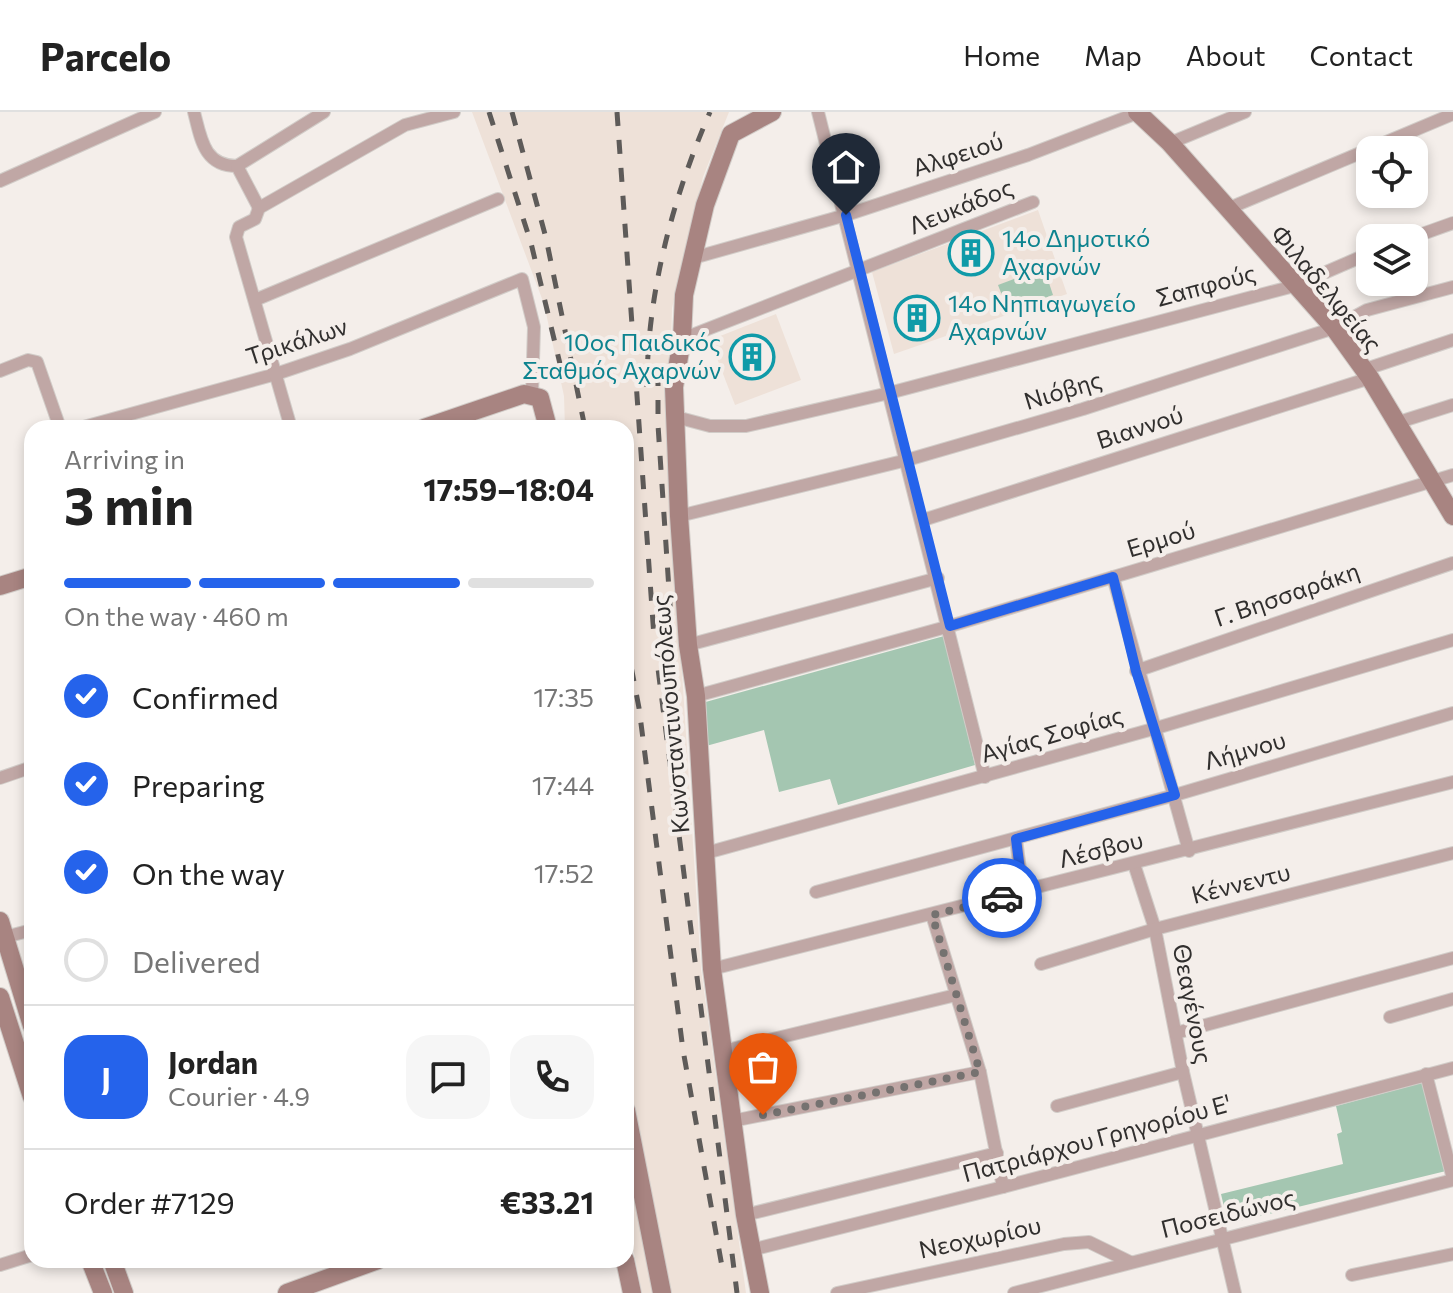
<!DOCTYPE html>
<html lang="en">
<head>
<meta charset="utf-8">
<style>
	:root { --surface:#fff; --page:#f6f6f6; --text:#222; --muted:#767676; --line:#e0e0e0; --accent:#2563eb }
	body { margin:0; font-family:Commissioner,sans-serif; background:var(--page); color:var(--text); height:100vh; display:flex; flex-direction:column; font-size:30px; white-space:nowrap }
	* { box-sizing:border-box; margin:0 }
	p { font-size:26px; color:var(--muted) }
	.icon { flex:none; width:44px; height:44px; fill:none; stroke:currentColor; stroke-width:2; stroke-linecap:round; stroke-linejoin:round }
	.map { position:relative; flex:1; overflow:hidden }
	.sheet { position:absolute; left:24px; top:308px; width:610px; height:848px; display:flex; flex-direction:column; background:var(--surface); border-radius:24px; box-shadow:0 4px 12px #0003 }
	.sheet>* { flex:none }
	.controls { position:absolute; left:1356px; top:24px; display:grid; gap:16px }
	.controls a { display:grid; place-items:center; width:72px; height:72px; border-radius:16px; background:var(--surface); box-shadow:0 4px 12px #0003; font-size:40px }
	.pin { position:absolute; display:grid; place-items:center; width:68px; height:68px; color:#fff; margin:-82px -34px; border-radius:50% 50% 50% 0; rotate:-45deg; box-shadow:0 0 8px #0007 }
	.pin .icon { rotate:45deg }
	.courier { position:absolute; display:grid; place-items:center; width:80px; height:80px; margin:-40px; border:6px solid #2563eb; border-radius:50%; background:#fff; color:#222; box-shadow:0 2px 10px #0007 }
	.headline em { font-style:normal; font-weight:700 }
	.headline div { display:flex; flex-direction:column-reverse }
	.headline { display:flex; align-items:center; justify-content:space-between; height:136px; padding:0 40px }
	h1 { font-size:52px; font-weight:700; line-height:60px }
	.bar { display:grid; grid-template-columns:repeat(4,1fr); gap:12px 8px; align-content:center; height:96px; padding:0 40px }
	.bar i { height:10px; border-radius:6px; background:var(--line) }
	.bar .active { background:var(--accent) }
	.bar p { grid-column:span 4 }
	.line { display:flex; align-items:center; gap:20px; padding:0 40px; border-top:2px solid var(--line) }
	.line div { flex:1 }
	.round { display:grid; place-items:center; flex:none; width:84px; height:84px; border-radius:24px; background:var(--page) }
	ol { padding:0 40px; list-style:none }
	li { display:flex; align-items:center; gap:24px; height:88px }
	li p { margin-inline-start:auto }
	li .icon { padding:8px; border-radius:50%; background:var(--accent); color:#fff; stroke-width:4 }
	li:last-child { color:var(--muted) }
	li i { width:44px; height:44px; border:4px solid var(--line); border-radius:50% }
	header { display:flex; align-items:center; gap:48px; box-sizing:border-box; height:112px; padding:0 40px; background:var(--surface); border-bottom:2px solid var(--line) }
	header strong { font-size:38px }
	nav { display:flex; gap:44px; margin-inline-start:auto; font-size:28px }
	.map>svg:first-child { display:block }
	.built { fill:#eee1d8 }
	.green { fill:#a4c6b1 }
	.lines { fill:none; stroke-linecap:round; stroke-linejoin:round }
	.street-casing { stroke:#d1ccc8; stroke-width:14 }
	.secondary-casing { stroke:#d1ccc8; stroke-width:20 }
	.street { stroke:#c0a7a5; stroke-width:12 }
	.secondary { stroke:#a88481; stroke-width:18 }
	.rail { stroke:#5e5b59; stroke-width:5; stroke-dasharray:14 14; stroke-linecap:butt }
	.done { stroke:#757270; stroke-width:8; stroke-dasharray:0 14.4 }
	.route { stroke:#2563eb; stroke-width:10 }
	.labels { text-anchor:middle; stroke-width:8; stroke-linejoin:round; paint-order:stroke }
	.street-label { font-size:24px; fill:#312f2e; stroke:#f4eeea }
	.culture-label { font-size:24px; fill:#0d838f; stroke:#f4eeea; text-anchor:start }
</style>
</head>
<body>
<header>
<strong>Parcelo</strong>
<nav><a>Home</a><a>Map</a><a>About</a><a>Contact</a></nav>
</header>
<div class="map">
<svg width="1453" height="1181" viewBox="0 0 1453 1181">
	<rect width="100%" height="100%" fill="#f4eeea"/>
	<!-- built -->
	<g class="built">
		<path d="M472 0H729L703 65 672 196 668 341 701 857 746 1181H642L626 1101V316H565L564 284 544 192Z"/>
		<path d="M1038 98 1067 182 894 242 872 160Z"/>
		<path d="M776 202 801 268 735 293 710 228Z"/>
	</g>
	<!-- green -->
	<g class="green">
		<path d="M1044 156 1053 183 1008 199 998 173Z"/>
		<path d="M944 524 975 653 838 693 830 667 779 680 764 618 706 634 702 591Z"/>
		<path d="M1425 970 1446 1059 1228 1112 1221 1082 1343 1052 1337 1022 1342 1020 1336 994Z"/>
	</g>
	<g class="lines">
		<!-- street casing -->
		<g class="street-casing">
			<g id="street">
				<path d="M194 0C201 27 204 54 237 54L259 96"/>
				<path d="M818 0 985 665"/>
				<path d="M1170 31 1245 0"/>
				<path d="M237 54 324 0"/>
				<path d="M0 69 155 0"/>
				<path d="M1227 97 1453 2"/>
				<path d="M1411 126 1453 111"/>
				<path d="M693 146 846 103 1028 43 1140 0"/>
				<path d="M255 188 498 87"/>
				<path d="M682 227 1033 90"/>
				<path d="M1363 258 1453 228"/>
				<path d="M0 259 28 248 37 250 60 316"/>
				<path d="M676 305 710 314H746L889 281 1294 174 1370 141"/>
				<path d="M1396 311 1453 293"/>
				<path d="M80 316 276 262 350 237 522 167 534 215 532 282"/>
				<path d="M291 316 236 125 239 115 255 107 259 96 405 13 454 0"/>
				<path d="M679 404 907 348 1083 297 1334 216 1367 198 1453 175"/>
				<path d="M923 408 1370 266"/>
				<path d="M1113 465 1189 739"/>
				<path d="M688 533 938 466"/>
				<path d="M1136 559 1453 451"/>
				<path d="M696 584 950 514 1453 363"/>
				<path d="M0 666 32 655"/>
				<path d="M1016 727 1023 781"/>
				<path d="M706 741 1153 617 1453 528"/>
				<path d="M1134 752 1155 817 1183 960 1235 1181"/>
				<path d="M816 780 1175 683 1453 601"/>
				<path d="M932 803 980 960 1003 1075"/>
				<path d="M5 825 32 818"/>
				<path d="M1041 852 1155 817 1453 741"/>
				<path d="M712 857 1453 670"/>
				<path d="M1390 905 1453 887"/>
				<path d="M1176 921 1453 846"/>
				<path d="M723 939 956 883"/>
				<path d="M1426 962 1453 1067"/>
				<path d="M1057 994 1183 960"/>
				<path d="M732 1009 980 960"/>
				<path d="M745 1103 997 1041"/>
				<path d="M751 1138 1003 1075 1453 956"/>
				<path d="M0 1153 32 1143"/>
				<path d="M1352 1163 1453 1142"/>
				<path d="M837 1181 1064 1132 1089 1130 1130 1150"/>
				<path d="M1014 1181 1453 1068"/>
			</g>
		</g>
		<!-- secondary casing -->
		<g class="secondary-casing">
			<g id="secondary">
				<path d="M1137 0 1170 31 1334 216 1370 266 1453 404"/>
				<path d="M424 316 524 282 540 286 548 316"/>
				<path d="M0 474 32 464"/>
				<path d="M0 809 32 914"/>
				<path d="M0 885 32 985"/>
				<path d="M626 998 662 1181"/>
				<path d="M90 1148 103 1181"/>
				<path d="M112 1148 124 1181"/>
				<path d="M625 1148 632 1181"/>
				<path d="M287 1181 378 1148"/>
				<path d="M760 1181 745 1103 712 857 696 584 688 533 679 404 674 275 682 227 684 183 705 93 731 22 772 0"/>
			</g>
		</g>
		<!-- street -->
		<use href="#street" class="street"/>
		<!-- secondary -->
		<use href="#secondary" class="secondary"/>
		<!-- rail -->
		<g class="rail">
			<path d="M489 0 531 131 561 256"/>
			<path d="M512 0 546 126 585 316"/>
			<path d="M617 0 654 525 737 1181"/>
			<path d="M658 260V313L683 688"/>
			<path d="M647 275C647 181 673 85 710 0"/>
			<path d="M626 528 639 596 683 938 723 1160"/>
		</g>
	</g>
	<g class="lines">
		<!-- done -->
		<path class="done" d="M763 1003 980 960 932 803 1002 786"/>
		<!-- route -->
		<path class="route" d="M846 103 950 514 1113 465 1136 559 1175 683 1016 727 1023 781 1002 786"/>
	</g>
	<!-- icons -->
	<defs>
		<g id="building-ring" transform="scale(2.3)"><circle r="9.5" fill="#f4eeea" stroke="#0f9aa8" stroke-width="1.5"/><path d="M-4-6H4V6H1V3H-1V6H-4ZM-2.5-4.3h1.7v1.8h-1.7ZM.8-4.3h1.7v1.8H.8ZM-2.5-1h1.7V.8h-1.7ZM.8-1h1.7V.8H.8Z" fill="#0f9aa8"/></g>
	</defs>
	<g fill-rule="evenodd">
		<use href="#building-ring" x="971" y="141"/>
		<use href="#building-ring" x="917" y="206"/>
		<use href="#building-ring" x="752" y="245"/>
	</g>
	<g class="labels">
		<!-- street labels -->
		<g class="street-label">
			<text transform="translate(958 43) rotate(-18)" y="8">Αλφειού</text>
			<text transform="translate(961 95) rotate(-22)" y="8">Λευκάδος</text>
			<text transform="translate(1206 174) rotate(-15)" y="8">Σαπφούς</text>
			<text transform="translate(1326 177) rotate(50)" y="8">Φιλαδελφείας</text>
			<text transform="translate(297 230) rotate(-18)" y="8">Τρικάλων</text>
			<text transform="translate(1063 279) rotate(-17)" y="8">Νιόβης</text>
			<text transform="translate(1140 316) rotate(-18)" y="8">Βιαννού</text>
			<text transform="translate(1161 428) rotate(-17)" y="8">Ερμού</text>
			<text transform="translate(1287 483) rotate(-19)" y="8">Γ. Βησσαράκη</text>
			<text transform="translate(671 602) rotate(-95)" y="8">Κωνσταντινουπόλεως</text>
			<text transform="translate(1052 623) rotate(-16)" y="8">Αγίας Σοφίας</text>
			<text transform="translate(1245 639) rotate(-16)" y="8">Λήμνου</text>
			<text transform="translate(1101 738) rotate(-14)" y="8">Λέσβου</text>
			<text transform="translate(1241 772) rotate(-14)" y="8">Κέννεντυ</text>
			<text transform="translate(1192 892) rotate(79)" y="8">Θεαγένους</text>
			<text transform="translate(1097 1027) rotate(-15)" y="8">Πατριάρχου Γρηγορίου E'</text>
			<text transform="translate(1228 1102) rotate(-14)" y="8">Ποσειδώνος</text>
			<text transform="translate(980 1126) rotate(-12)" y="8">Νεοχωρίου</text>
		</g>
		<!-- culture labels -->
		<g class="culture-label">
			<text x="1002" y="135">14ο Δημοτικό<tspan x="1002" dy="28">Αχαρνών</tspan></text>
			<text x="948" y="200">14ο Νηπιαγωγείο<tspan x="948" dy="28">Αχαρνών</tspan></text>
			<text x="721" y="239" text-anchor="end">10ος Παιδικός<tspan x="721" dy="28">Σταθμός Αχαρνών</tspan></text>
		</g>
	</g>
</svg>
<div class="controls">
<a><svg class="icon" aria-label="locate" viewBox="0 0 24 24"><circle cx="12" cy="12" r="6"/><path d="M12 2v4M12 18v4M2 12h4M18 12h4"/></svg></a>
<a><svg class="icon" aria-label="layers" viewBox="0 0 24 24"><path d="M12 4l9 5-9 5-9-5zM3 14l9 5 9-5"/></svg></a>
</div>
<div class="pin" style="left:763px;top:1003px;background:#ea580c"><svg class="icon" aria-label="bag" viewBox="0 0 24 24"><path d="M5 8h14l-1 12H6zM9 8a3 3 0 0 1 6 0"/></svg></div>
<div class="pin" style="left:846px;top:103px;background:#1f2937"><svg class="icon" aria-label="home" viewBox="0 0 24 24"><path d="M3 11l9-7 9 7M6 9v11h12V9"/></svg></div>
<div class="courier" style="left:1002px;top:786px"><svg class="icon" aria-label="car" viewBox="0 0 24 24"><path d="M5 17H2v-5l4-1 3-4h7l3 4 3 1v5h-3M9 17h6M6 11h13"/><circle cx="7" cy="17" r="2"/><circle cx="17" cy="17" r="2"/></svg></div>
<section class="sheet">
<div class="headline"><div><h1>3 min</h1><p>Arriving in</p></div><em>17:59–18:04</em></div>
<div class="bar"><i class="active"></i><i class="active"></i><i class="active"></i><i></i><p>On the way · 460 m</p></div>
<ol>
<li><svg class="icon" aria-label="check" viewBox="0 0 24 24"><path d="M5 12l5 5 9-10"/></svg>Confirmed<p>17:35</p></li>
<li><svg class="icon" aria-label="check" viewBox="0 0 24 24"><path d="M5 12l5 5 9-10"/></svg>Preparing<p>17:44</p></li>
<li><svg class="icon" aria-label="check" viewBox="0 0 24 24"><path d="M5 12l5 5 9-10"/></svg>On the way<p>17:52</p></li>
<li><i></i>Delivered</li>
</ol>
<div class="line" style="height:144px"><b class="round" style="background:var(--accent);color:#fff">J</b><div><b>Jordan</b><p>Courier · 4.9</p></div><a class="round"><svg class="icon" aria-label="chat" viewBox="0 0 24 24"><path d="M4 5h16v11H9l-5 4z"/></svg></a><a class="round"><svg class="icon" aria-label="phone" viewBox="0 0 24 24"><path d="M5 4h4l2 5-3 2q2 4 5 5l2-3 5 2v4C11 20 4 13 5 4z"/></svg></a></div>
<div class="line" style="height:104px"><div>Order #7129</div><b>€33.21</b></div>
</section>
</div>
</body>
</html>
